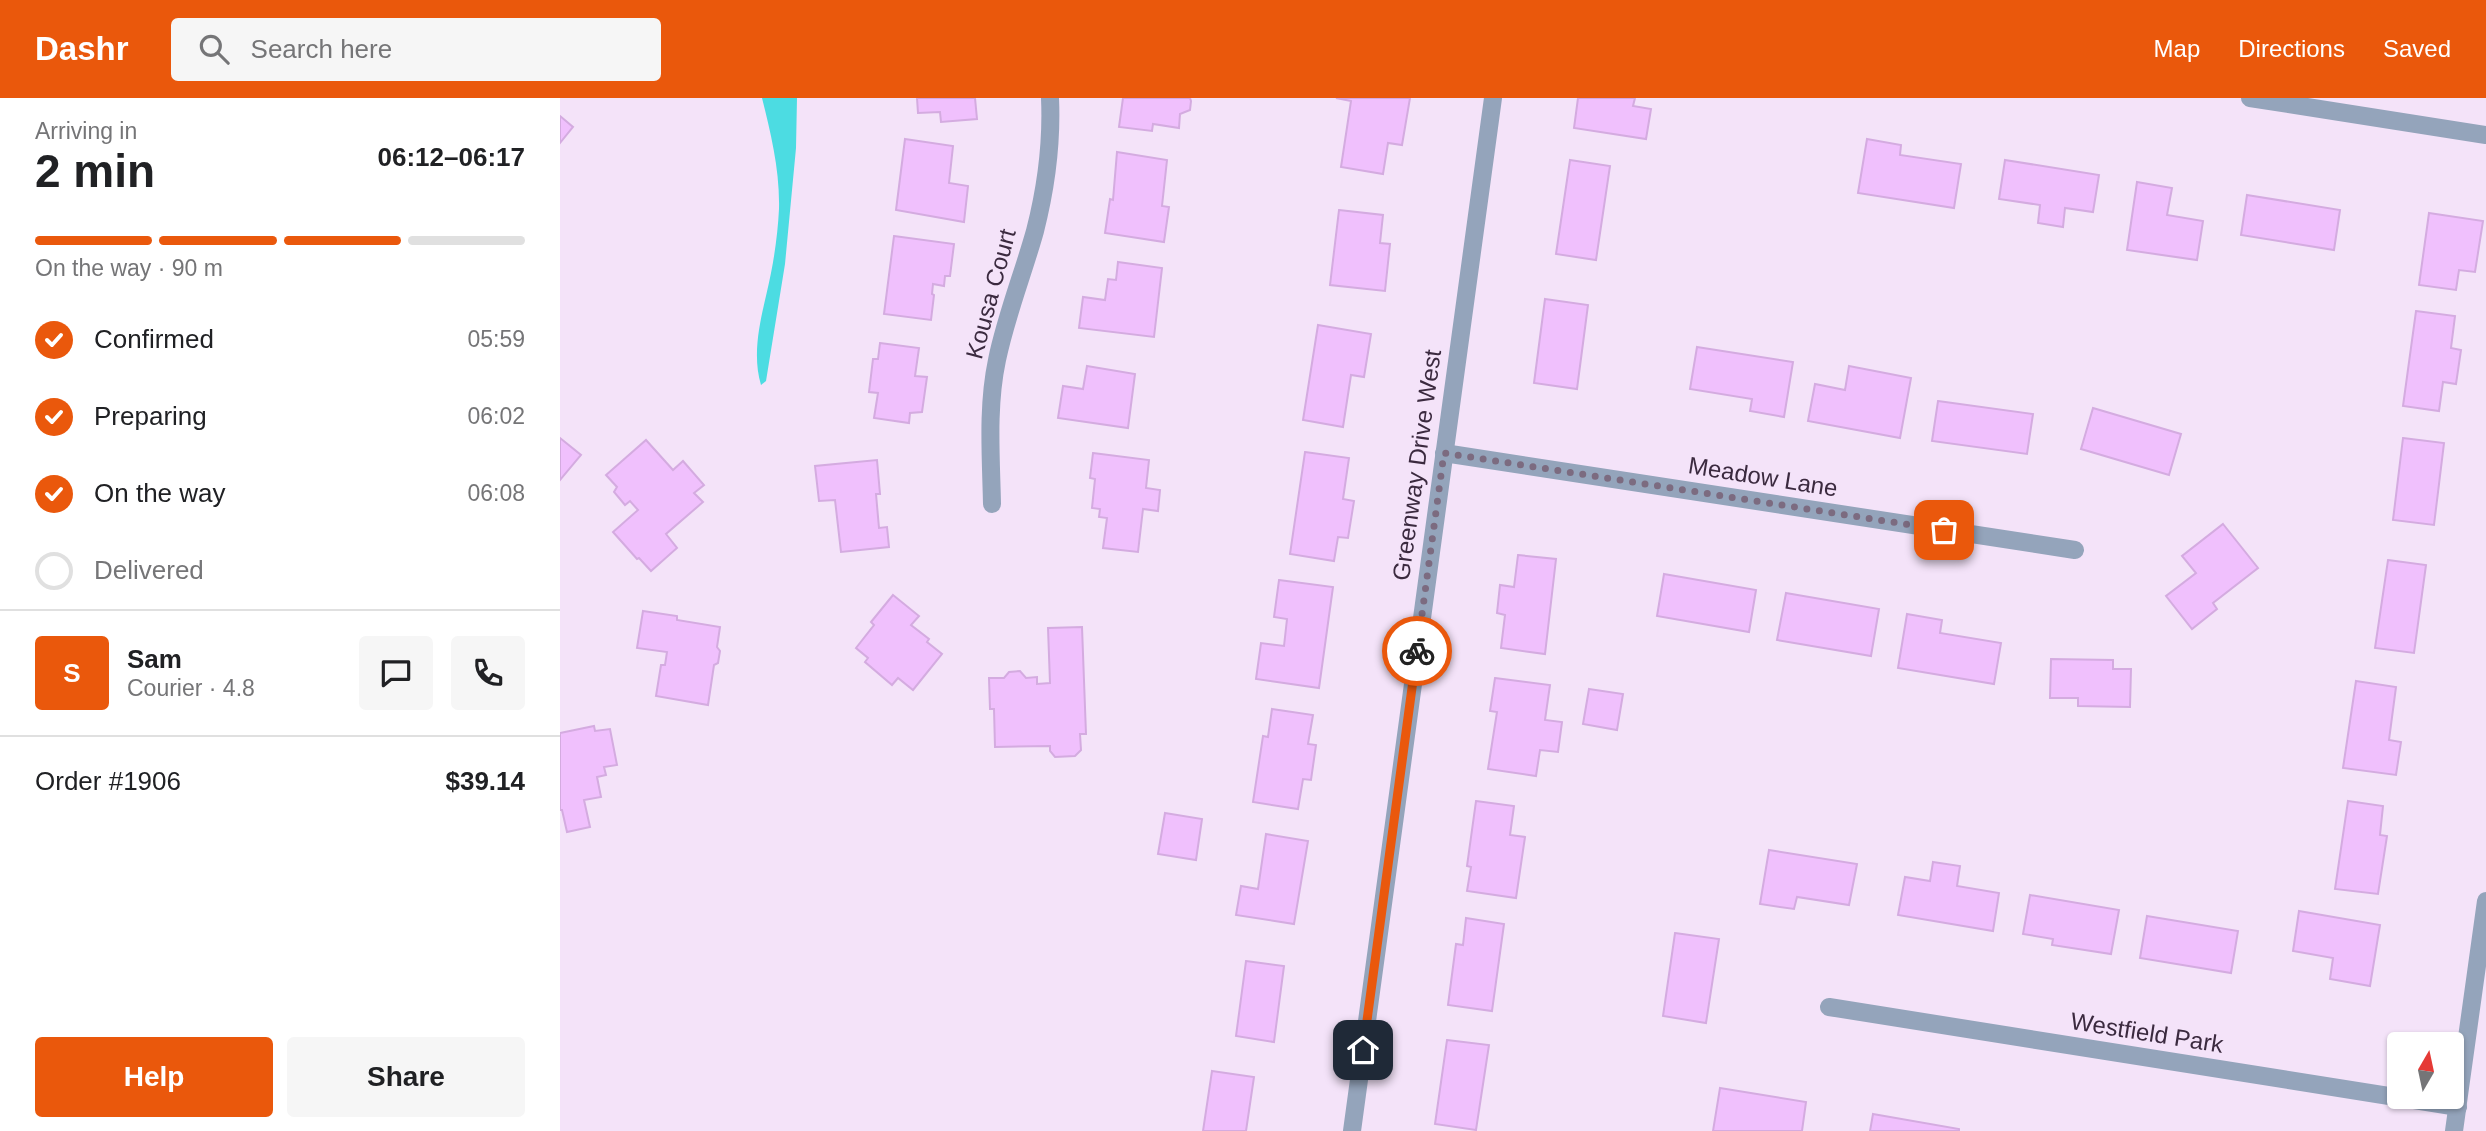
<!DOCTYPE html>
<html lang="en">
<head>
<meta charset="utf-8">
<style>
	:root { --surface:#fff; --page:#f6f6f6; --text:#202124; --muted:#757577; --line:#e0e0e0; --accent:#ea580c }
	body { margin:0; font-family:Arial,sans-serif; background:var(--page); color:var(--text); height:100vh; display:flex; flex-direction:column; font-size:26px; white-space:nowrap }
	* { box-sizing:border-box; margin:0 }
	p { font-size:23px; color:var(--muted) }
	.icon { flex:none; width:38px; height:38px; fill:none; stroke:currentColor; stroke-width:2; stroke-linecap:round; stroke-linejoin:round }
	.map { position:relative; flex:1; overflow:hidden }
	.panel { display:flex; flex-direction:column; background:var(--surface); width:560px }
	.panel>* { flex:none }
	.needle { width:46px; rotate:9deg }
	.tools { position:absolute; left:1827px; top:934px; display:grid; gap:14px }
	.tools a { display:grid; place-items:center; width:77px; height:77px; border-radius:7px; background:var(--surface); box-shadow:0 2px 5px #0004; font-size:35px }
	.pin { position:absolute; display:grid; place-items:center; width:60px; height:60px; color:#fff; margin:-30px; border-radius:14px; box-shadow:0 4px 10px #0006 }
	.courier { position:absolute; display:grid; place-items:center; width:70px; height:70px; margin:-35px; border:5px solid #ea580c; border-radius:50%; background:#fff; color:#222; box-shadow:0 2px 9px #0007 }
	.summary em { font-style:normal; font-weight:700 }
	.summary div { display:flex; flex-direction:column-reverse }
	.summary { display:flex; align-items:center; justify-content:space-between; height:119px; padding:0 35px }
	h1 { font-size:46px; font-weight:700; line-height:52px }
	.bar { display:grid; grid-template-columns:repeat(4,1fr); gap:10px 7px; align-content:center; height:84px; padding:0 35px }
	.bar i { height:9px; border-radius:5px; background:var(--line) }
	.bar .on { background:var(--accent) }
	.bar p { grid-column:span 4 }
	.line { display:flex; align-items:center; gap:18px; padding:0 35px; border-top:2px solid var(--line) }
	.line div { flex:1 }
	.round { display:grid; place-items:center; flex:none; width:74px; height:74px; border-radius:7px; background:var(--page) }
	ol { padding:0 35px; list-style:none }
	li { display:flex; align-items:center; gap:21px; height:77px }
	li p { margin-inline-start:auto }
	li .icon { padding:7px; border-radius:50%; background:var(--accent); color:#fff; stroke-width:4 }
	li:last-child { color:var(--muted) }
	li i { width:38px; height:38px; border:4px solid var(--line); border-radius:50% }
	.primary-button { display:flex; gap:14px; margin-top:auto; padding:14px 35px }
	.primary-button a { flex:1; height:80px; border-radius:7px; background:var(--accent); color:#fff; font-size:28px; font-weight:700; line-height:80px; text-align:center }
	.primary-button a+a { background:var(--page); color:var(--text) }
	header { display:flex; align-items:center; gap:42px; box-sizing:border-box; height:98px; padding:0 35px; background:var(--accent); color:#fff }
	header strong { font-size:33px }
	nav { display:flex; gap:38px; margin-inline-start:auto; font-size:24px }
	.search { width:490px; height:63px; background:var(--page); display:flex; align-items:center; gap:18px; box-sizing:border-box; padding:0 24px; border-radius:7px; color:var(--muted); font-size:26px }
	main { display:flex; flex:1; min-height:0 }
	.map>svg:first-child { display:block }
	.water { fill:#4cdce2 }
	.building { fill:#f0c0fd; stroke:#d4abe0; stroke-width:2 }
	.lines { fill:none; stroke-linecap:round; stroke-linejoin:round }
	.minor { stroke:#94a4bb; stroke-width:18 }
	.done { stroke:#7c6b80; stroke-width:7; stroke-dasharray:0 12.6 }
	.route { stroke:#ea580c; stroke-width:9 }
	.labels { text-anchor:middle; stroke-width:5; stroke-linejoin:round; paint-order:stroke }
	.street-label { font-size:24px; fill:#3b2a3f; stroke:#f4e3f9 }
</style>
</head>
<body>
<header>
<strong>Dashr</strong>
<div class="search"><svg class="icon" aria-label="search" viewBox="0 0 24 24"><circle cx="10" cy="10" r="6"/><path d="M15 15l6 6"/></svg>Search here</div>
<nav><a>Map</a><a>Directions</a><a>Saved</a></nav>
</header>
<main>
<section class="panel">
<div class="summary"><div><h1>2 min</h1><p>Arriving in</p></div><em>06:12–06:17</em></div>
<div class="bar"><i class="on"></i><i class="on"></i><i class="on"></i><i></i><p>On the way · 90 m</p></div>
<ol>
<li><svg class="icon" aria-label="check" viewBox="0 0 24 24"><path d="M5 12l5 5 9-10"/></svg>Confirmed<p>05:59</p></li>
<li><svg class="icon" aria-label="check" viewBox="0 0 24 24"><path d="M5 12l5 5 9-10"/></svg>Preparing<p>06:02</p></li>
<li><svg class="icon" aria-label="check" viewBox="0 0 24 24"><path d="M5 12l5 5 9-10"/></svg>On the way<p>06:08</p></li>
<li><i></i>Delivered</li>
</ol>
<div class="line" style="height:126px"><b class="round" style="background:var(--accent);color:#fff">S</b><div><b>Sam</b><p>Courier · 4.8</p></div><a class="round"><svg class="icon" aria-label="chat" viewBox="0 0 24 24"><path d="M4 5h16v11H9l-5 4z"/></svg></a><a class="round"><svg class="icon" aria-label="phone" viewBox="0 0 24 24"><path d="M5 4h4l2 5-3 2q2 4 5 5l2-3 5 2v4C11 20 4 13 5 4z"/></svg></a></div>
<div class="line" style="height:91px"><div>Order #1906</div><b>$39.14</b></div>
<div class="primary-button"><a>Help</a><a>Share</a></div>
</section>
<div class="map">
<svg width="1926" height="1033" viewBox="0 0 1926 1033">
	<rect width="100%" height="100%" fill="#f4e3f9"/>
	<!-- water -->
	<path class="water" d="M202 0H237L236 50 225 166 206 283 201 287C190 250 204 211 211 175 215 155 218 132 219 111 220 73 211 36 202 0Z"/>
	<!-- building -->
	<g class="building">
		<path d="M357 0H415L417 21 381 24 380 14 358 15Z"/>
		<path d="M563 0H630L631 3 630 12 620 16 619 30 593 26 592 33 559 29Z"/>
		<path d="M776 0H850L842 47 828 45 823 76 781 69 791 3Z"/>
		<path d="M1018 0H1075L1073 8 1091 11 1086 41 1014 30Z"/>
		<path d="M0 18 13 29 0 45Z"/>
		<path d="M345 41 393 48 389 85 408 88 404 124 336 112Z"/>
		<path d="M1307 41 1341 47 1340 57 1401 66 1394 110 1298 95Z"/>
		<path d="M557 54 607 62 602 108 609 109 604 144 545 135 550 101 553 102Z"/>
		<path d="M1010 62 1050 68 1036 162 996 156Z"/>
		<path d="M1445 62 1539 77 1533 114 1505 110 1503 129 1478 125 1480 107 1439 101Z"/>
		<path d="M1577 84 1612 90 1607 117 1643 123 1637 162 1567 152Z"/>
		<path d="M1687 97 1780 112 1774 152 1681 137Z"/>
		<path d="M779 112 823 117 820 145 830 146 825 193 770 187Z"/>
		<path d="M1869 115 1923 123 1915 174 1899 172 1896 192 1859 187Z"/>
		<path d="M334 138 394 146 390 178H385L384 188 373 186 372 196 374 197 371 222 324 216Z"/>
		<path d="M558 164 602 170 594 239 519 230 523 199 545 202 548 181 556 182Z"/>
		<path d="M985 201 1028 207 1017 291 974 285Z"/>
		<path d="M1856 213 1895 218 1891 250 1901 252 1896 286 1883 284 1879 313 1843 308Z"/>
		<path d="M758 227 811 236 804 279 791 277 783 329 743 322Z"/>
		<path d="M320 245 359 250 355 278 367 279 362 314 350 315 349 325 314 320 318 295 309 294 313 261H318Z"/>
		<path d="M1137 249 1233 264 1224 319 1190 313 1192 301 1130 291Z"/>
		<path d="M527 268 575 276 568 330 498 320 503 288 523 291Z"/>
		<path d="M1289 268 1351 280 1340 340 1248 323 1255 286 1285 292Z"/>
		<path d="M1378 303 1473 316 1467 356 1372 343Z"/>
		<path d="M1533 310 1621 336 1609 377 1521 351Z"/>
		<path d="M0 340 21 357 0 382Z"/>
		<path d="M1843 340 1884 345 1874 427 1833 422Z"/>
		<path d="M86 342 113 372 123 363 144 387 134 395 143 404 106 436 117 450 91 473 79 460 77 461 53 434 78 412 70 403 65 407 54 394 57 389 46 377Z"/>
		<path d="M745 354 789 360 783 401 794 403 788 440 778 439 774 463 730 456Z"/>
		<path d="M533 355 589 362 586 390 600 392 598 413 583 411 578 454 543 450 547 420 539 419 540 411 532 410 535 381 530 380Z"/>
		<path d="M317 362 320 396H316L319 430 327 429 329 449 281 454 275 402 259 403 255 368Z"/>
		<path d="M1663 426 1698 470 1653 505 1657 511 1632 531 1606 498 1636 475 1622 458Z"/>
		<path d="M958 457 996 461 985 556 941 550 945 517 937 515 940 487 954 489Z"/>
		<path d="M1828 462 1866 467 1854 555 1815 550Z"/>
		<path d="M1104 476 1196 492 1189 534 1097 518Z"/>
		<path d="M719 482 773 489 759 590 696 581 701 545 724 548 727 521 714 519Z"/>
		<path d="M1226 495 1319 511 1311 558 1217 542Z"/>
		<path d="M333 497 359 518 351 527 369 541 367 544 382 556 353 592 338 580 332 587 305 564 308 560 296 550 314 527 311 524Z"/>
		<path d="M83 513 117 518V522L160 529 157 549 160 553 158 565 154 567 148 607 96 598 101 567H105L107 554 77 550Z"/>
		<path d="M1347 516 1382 522 1380 535 1441 545 1434 586 1338 570Z"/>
		<path d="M522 529 526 636H520L521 652 515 658 495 659 490 653V648L435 649 434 611H430L429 580H444L449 574 460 573 466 580 477 579V586L490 585 488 530Z"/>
		<path d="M1491 561 1553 562V571H1571L1570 609 1518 608V600H1490Z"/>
		<path d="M935 580 990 587 985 622 1002 624 998 654 980 652 976 678 928 671 937 614 930 613Z"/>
		<path d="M1796 583 1836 589 1829 642 1841 644 1836 677 1783 670Z"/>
		<path d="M1029 591 1063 596 1057 632 1023 626Z"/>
		<path d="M712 611 753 617 748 646 756 647 751 682 743 681 738 711 693 704 703 638 708 639Z"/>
		<path d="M34 628 35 633 50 631 57 667 44 669 46 677 37 679 41 699 24 702 30 729 7 734 2 712H0V635Z"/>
		<path d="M916 703 954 708 950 737 965 739 956 800 907 793 911 769 907 768Z"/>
		<path d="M1788 703 1823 708 1820 737 1827 738 1818 796 1775 791Z"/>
		<path d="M605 715 642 721 636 762 598 756Z"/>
		<path d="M706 736 748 743 734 826 676 817 681 788 698 791Z"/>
		<path d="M1209 752 1297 766 1289 807 1237 799 1234 811 1200 806Z"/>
		<path d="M1373 764 1400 768 1397 788 1439 795 1433 833 1338 817 1345 779 1370 783Z"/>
		<path d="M1470 797 1559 812 1551 856 1492 847 1493 841 1463 836Z"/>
		<path d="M1739 813 1820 827 1810 888 1770 881 1773 860 1733 853Z"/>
		<path d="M1587 818 1678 833 1671 875 1580 860Z"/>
		<path d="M906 820 944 826 932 913 888 907 896 846 903 847Z"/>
		<path d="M1115 835 1159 841 1146 925 1103 918Z"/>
		<path d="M686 863 724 868 714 944 676 938Z"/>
		<path d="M887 942 929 947 916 1032 875 1026Z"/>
		<path d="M652 973 694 979 686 1033H643Z"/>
		<path d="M1160 990 1246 1004 1242 1033H1153Z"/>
		<path d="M1313 1016 1399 1031V1033H1310Z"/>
	</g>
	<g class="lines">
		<!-- minor -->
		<g class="minor">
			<path d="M1690 0 1926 37"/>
			<path d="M884 355 1515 452"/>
			<path d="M432 406C431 358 427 309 437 262 446 218 463 176 475 133 486 90 492 45 490 0"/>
			<path d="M1269 909 1898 1009"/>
			<path d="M792 1033 933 0"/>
			<path d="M1894 1033 1926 803"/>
		</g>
	</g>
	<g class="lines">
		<!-- done -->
		<path class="done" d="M857 553 884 355 1384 432"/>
		<!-- route -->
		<path class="route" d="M803 952 857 553"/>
	</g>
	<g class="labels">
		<!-- street labels -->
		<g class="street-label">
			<text transform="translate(431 196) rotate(-75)" y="8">Kousa Court</text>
			<text transform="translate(857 367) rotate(-82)" y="8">Greenway Drive West</text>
			<text transform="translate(1203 379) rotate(9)" y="8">Meadow Lane</text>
			<text transform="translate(1587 935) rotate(9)" y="8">Westfield Park</text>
		</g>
	</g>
</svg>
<div class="tools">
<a><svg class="needle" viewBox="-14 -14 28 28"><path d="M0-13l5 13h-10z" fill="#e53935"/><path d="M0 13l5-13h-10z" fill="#757577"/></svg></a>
</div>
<div class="pin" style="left:1384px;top:432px;background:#ea580c"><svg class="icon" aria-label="bag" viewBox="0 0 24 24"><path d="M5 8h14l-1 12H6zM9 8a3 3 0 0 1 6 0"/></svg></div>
<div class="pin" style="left:803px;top:952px;background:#1f2937"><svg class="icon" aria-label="home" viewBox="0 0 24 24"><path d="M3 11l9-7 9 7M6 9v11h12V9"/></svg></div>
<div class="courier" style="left:857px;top:553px"><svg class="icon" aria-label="bike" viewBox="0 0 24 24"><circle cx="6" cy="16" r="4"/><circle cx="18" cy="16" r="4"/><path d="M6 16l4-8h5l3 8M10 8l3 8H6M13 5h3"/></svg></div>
</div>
</main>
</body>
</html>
